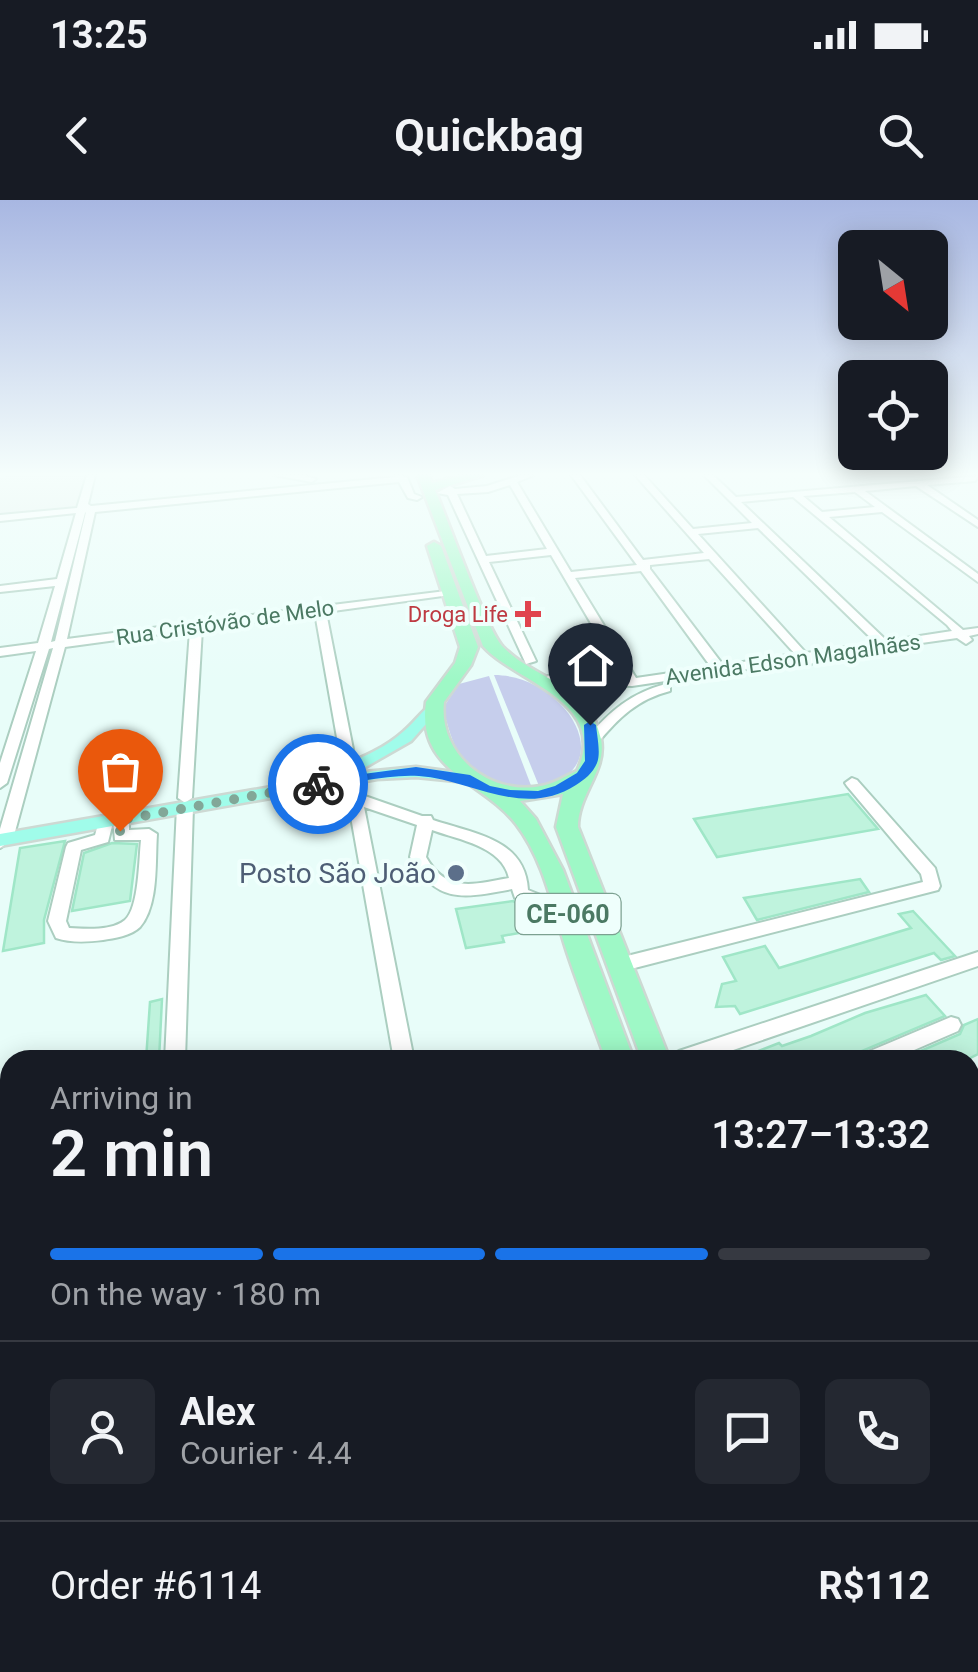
<!DOCTYPE html>
<html lang="en">
<head>
<meta charset="utf-8">
<style>
	:root { --surface:#171b24; --page:#242831; --text:#f1f3f6; --muted:#9ea1a6; --line:#363941; --accent:#1a73e8 }
	body { margin:0; font-family:Roboto,sans-serif; background:var(--page); color:var(--text); height:100vh; display:flex; flex-direction:column; font-size:38px; white-space:nowrap }
	* { box-sizing:border-box; margin:0 }
	p { font-size:32px; color:var(--muted) }
	.icon { flex:none; width:55px; height:55px; fill:none; stroke:currentColor; stroke-width:2; stroke-linecap:round; stroke-linejoin:round }
	.map { position:relative; flex:1; overflow:hidden }
	.sheet { position:absolute; left:0px; top:850px; width:980px; height:622px; display:flex; flex-direction:column; background:var(--surface); border-radius:30px 30px 0 0; box-shadow:0 5px 25px #0003 }
	.sheet>* { flex:none }
	.needle { width:65px; rotate:150deg }
	.tools { position:absolute; left:838px; top:30px; display:grid; gap:20px }
	.tools a { display:grid; place-items:center; width:110px; height:110px; border-radius:15px; background:var(--surface); box-shadow:0 5px 25px #0003; font-size:50px }
	.pin { position:absolute; display:grid; place-items:center; width:85px; height:85px; color:#fff; margin:-102px -42px; border-radius:50% 50% 50% 0; rotate:-45deg; box-shadow:0 0 10px #0007 }
	.pin .icon { rotate:45deg }
	.courier { position:absolute; display:grid; place-items:center; width:100px; height:100px; margin:-50px; border:8px solid #1a73e8; border-radius:50%; background:#fff; color:#222; box-shadow:0 2px 12px #0007 }
	.headline em { font-style:normal; font-weight:600 }
	.headline div { display:flex; flex-direction:column-reverse }
	.headline { display:flex; align-items:center; justify-content:space-between; height:170px; padding:0 50px }
	h1 { font-size:65px; font-weight:600; line-height:75px }
	.bar { display:grid; grid-template-columns:repeat(4,1fr); gap:15px 10px; align-content:center; height:120px; padding:0 50px }
	.bar i { height:12px; border-radius:8px; background:var(--line) }
	.bar .selected { background:var(--accent) }
	.bar p { grid-column:span 4 }
	.line { display:flex; align-items:center; gap:25px; padding:0 50px; border-top:2px solid var(--line) }
	.line div { flex:1 }
	.round { display:grid; place-items:center; flex:none; width:105px; height:105px; border-radius:15px; background:var(--page) }
	.status { display:flex; justify-content:space-between; align-items:center; height:70px; padding:0 50px; background:var(--surface); direction:ltr }
	.status svg { height:28px; fill:currentColor }
	header { display:flex; justify-content:space-between; align-items:center; height:130px; padding:0 50px; background:var(--surface); font-size:45px; font-weight:600 }
	.map>svg:first-child { display:block }
	.industrial { fill:#e2eeea }
	.green { fill:#c6ceec }
	.building { fill:#bff3dd; stroke:#9fe6c7; stroke-width:2.5 }
	.lines { fill:none; stroke-linecap:round; stroke-linejoin:round }
	.minor-casing { stroke:#abcec0; stroke-width:4 }
	.major-casing { stroke:#cdd9d3; stroke-width:5 }
	.highway-casing { stroke:#cdd9d3; stroke-width:5 }
	.minor { fill:#fff; fill-rule:evenodd }
	.major { fill:#a0fcea; fill-rule:evenodd }
	.highway { fill:#9ef8c6; fill-rule:evenodd }
	.route { fill:#1a73e8 }
	.done { stroke:#82a798; stroke-width:10; stroke-dasharray:0 18 }
	.health-dot { fill:#e0444e; stroke:#effffc; stroke-width:4 }
	.service-dot { fill:#5c6f8a; stroke:#effffc; stroke-width:4 }
	.labels { text-anchor:middle; stroke-width:8; stroke-linejoin:round; paint-order:stroke }
	.far-health-label { font-size:22px; fill:#be3a42; stroke:#effffc; text-anchor:end }
	.far-street-label { font-size:22px; fill:#4b7963; stroke:#effffc }
	.shield { fill:#effffc; stroke:#7ca191; stroke-width:2.5 }
	.shield-label { font-size:25px; font-weight:bold; fill:#4b7963 }
	.service-label { font-size:28px; fill:#4e5e75; stroke:#effffc; text-anchor:end }
</style>
</head>
<body>
<div class="status"><b>13:25</b><svg viewBox="0 0 49 12"><path d="M0 12V9h3v3zM5 12V6h3v6zM10 12V3h3v9zM15 12V0h3v12zM26 1h20v11H26zM47 4h2v5h-2z"/></svg></div>
<header><svg class="icon" aria-label="back" viewBox="0 0 24 24"><path d="M15 5l-7 7 7 7"/></svg>Quickbag<svg class="icon" aria-label="search" viewBox="0 0 24 24"><circle cx="10" cy="10" r="6"/><path d="M15 15l6 6"/></svg></header>
<div class="map">
<svg width="978" height="1472" viewBox="0 0 978 1472">
	<rect width="100%" height="100%" fill="#e8fdf9"/>
	<!-- industrial -->
	<path class="industrial" d="M14 275H88L78 306 0 314V277Z"/>
	<!-- green -->
	<g class="green">
		<path d="M494 475C567 475 623 571 539 586Z"/>
		<path d="M489 476 532 588C470 584 457 565 443 508L459 484Z"/>
	</g>
	<!-- building -->
	<g class="building">
		<path d="M848 594 878 629 717 657 694 619Z"/>
		<path d="M65 641 44 720V743L3 751 20 648Z"/>
		<path d="M112 643 137 644 130 701 72 711 84 653Z"/>
		<path d="M860 679 869 692 757 720 744 698Z"/>
		<path d="M513 701 522 705 530 731 502 736 504 742 466 748 456 709Z"/>
		<path d="M913 711 955 756 941 760 934 753 740 814 735 806 716 807 722 784 736 781 723 757 765 746 779 768 911 728 899 714Z"/>
		<path d="M926 795 945 816 862 851 856 860H735L779 843 782 846 811 836 865 813Z"/>
		<path d="M162 799 159 860H146L150 802Z"/>
		<path d="M978 819V854L966 860H900L960 834 964 825Z"/>
	</g>
	<g class="lines">
		<!-- minor casing -->
		<g class="minor-casing">
			<g id="minor">
				<path d="M87 275H95L88 304 91 306 396 277 395 275 407 277 414 294 422 297 417 300 408 298 399 282 95 312 67 439 314 407 319 404 324 406 454 390V394L450 395 326 412 362 595 422 616H431L433 620C475 634 525 639 528 690L573 708 576 712 567 718 561 716 515 698 512 689C464 698 437 705 410 657L417 625 364 607 414 860H394L315 413 202 429 192 598 186 602 193 607 185 860H165L177 607 184 602 178 598 190 430 65 447 13 639 0 648V629L53 448 49 449 7 583 0 588V563L36 451 0 456V448L38 443 55 386 0 392V386L57 379 76 313 0 321V315L77 308ZM86 312 55 441 51 442 85 313ZM432 630C459 640 502 646 509 678 474 684 447 694 426 657Z"/>
				<path d="M274 275H302L316 279 312 282Z"/>
				<path d="M521 275H534L517 282 571 372 637 365 571 275H580L643 360 704 353 635 275H644L693 329 752 323 704 275H713L736 297 978 276 975 281 927 285 978 320V327L916 286 865 291 978 374V382L882 312 829 317 963 430 978 428V434L969 436 972 440 966 444 957 438 893 447 887 451 882 449 812 459 814 462 808 466 800 461 632 486 544 483 542 480 548 476 623 478 551 355 489 362 536 461 526 464 448 295 437 293 450 286 455 289 487 286ZM510 285 547 349 486 356 457 294 488 292ZM855 292 875 307 822 312 803 296ZM793 297 947 425 952 431 887 441 741 302ZM758 328 876 443 806 453 698 334ZM709 359 795 454 723 465 650 369V365ZM641 371 711 467 636 478 575 378Z"/>
				<path d="M666 484 670 485V491C638 499 618 518 597 544H587V538C610 511 631 493 666 484Z"/>
				<path d="M852 578 857 580 935 668 940 686 938 690 619 772 613 770 610 765 613 760 619 758 923 682 921 674 847 586 845 583Z"/>
				<path d="M121 614 129 619V630L149 629 157 634C155 661 159 705 140 727 131 736 114 738 103 740 87 742 71 743 56 738L48 721 66 647 68 643 95 635 100 618H110L113 622 108 642 81 650 66 721 69 728C85 729 112 731 125 720 139 708 139 658 141 640H115L113 619Z"/>
				<path d="M978 752V766L704 860H669L672 854 679 851Z"/>
				<path d="M951 817 958 819 961 825 958 831 891 860H860L863 854Z"/>
				<path d="M10 1172V1198L0 1201V1175Z"/>
				<path d="M10 1206V1232L0 1235V1209Z"/>
				<path d="M286 1462H318L319 1472H287Z"/>
				<path d="M745 1462H777L781 1472H749Z"/>
			</g>
		</g>
		<!-- major casing -->
		<g class="major-casing">
			<path id="major" d="M434 503 441 507 411 541 355 573 416 567 476 575V583L416 577 377 579 0 646V634L340 575 336 571 338 567C362 558 385 548 404 531 415 522 423 509 434 503Z"/>
		</g>
		<!-- highway casing -->
		<g class="highway-casing">
			<g id="highway">
				<path d="M417 275H429L432 283 463 275H484L435 290C448 320 486 429 503 447 538 482 589 483 601 539 607 571 578 594 578 627L670 860H642L556 627 563 594 520 601 536 619 563 670 634 860H606C593 824 579 788 567 752 553 709 544 660 516 624 483 581 416 572 426 502L455 463 460 447 427 346 434 342 441 346 478 447 471 465 444 502C438 555 490 596 541 586 554 584 565 576 577 571 610 501 516 483 483 446Z"/>
				<path d="M813 1462H858L862 1472H816Z"/>
				<path d="M869 1462H914L918 1472H872Z"/>
			</g>
		</g>
		<!-- minor -->
		<use href="#minor" class="minor"/>
		<!-- major -->
		<use href="#major" class="major"/>
		<!-- highway -->
		<use href="#highway" class="highway"/>
	</g>
	<!-- sky -->
	<linearGradient id="sky" x2="0" y2="1"><stop stop-color="#a8b7e2"/><stop offset="0.57" stop-color="#f5fefc"/><stop offset="1" stop-color="#f5fefc" stop-opacity="0"/></linearGradient>
	<rect width="978" height="481" fill="url(#sky)"/>
	<!-- route -->
	<path class="route" d="M590 521 596 525C597 536 601 553 597 563 593 573 584 580 576 585 523 619 473 580 419 576 387 574 350 584 318 588L311 584 318 580 416 567 470 575 490 586 510 590 538 591 555 586 577 573 585 561 584 525Z"/>
	<g class="lines">
		<!-- done -->
		<path class="done" d="M120 631 121 620 318 584"/>
	</g>
	<!-- markers -->
	<path class="health-dot" d="M523 399h10v10h10v10h-10v10h-10v-10h-10v-10h10z"/>
	<circle class="service-dot" cx="456" cy="673" r="10"/>
	<g class="labels">
		<!-- far-health labels -->
		<g class="far-health-label">
			<text x="508" y="422">Droga Life</text>
		</g>
		<!-- far-street labels -->
		<g class="far-street-label">
			<text transform="translate(225 422) rotate(-8)" y="8">Rua Cristóvão de Melo</text>
			<text transform="translate(793 459) rotate(-8)" y="8">Avenida Edson Magalhães</text>
		</g>
		<!-- shield labels -->
		<rect class="shield" x="515.5" y="694" width="105" height="40" rx="8"/>
		<g class="shield-label">
			<text x="568" y="723">CE-060</text>
		</g>
		<!-- service labels -->
		<g class="service-label">
			<text x="436" y="683">Posto São João</text>
		</g>
	</g>
</svg>
<div class="tools">
<a><svg class="needle" viewBox="-14 -14 28 28"><path d="M0-13l5 13h-10z" fill="#e53935"/><path d="M0 13l5-13h-10z" fill="#9ea1a6"/></svg></a>
<a><svg class="icon" aria-label="locate" viewBox="0 0 24 24"><circle cx="12" cy="12" r="6"/><path d="M12 2v4M12 18v4M2 12h4M18 12h4"/></svg></a>
</div>
<div class="pin" style="left:120px;top:631px;background:#ea580c"><svg class="icon" aria-label="bag" viewBox="0 0 24 24"><path d="M5 8h14l-1 12H6zM9 8a3 3 0 0 1 6 0"/></svg></div>
<div class="pin" style="left:590px;top:525px;background:#1f2937"><svg class="icon" aria-label="home" viewBox="0 0 24 24"><path d="M3 11l9-7 9 7M6 9v11h12V9"/></svg></div>
<div class="courier" style="left:318px;top:584px"><svg class="icon" aria-label="bike" viewBox="0 0 24 24"><circle cx="6" cy="16" r="4"/><circle cx="18" cy="16" r="4"/><path d="M6 16l4-8h5l3 8M10 8l3 8H6M13 5h3"/></svg></div>
<section class="sheet">
<div class="headline"><div><h1>2 min</h1><p>Arriving in</p></div><em>13:27–13:32</em></div>
<div class="bar"><i class="selected"></i><i class="selected"></i><i class="selected"></i><i></i><p>On the way · 180 m</p></div>
<div class="line" style="height:180px"><a class="round"><svg class="icon" aria-label="person" viewBox="0 0 24 24"><circle cx="12" cy="8" r="4"/><path d="M4 21q1-7 8-7t8 7"/></svg></a><div><b>Alex</b><p>Courier · 4.4</p></div><a class="round"><svg class="icon" aria-label="chat" viewBox="0 0 24 24"><path d="M4 5h16v11H9l-5 4z"/></svg></a><a class="round"><svg class="icon" aria-label="phone" viewBox="0 0 24 24"><path d="M5 4h4l2 5-3 2q2 4 5 5l2-3 5 2v4C11 20 4 13 5 4z"/></svg></a></div>
<div class="line" style="height:130px"><div>Order #6114</div><b>R$112</b></div>
</section>
</div>
</body>
</html>
